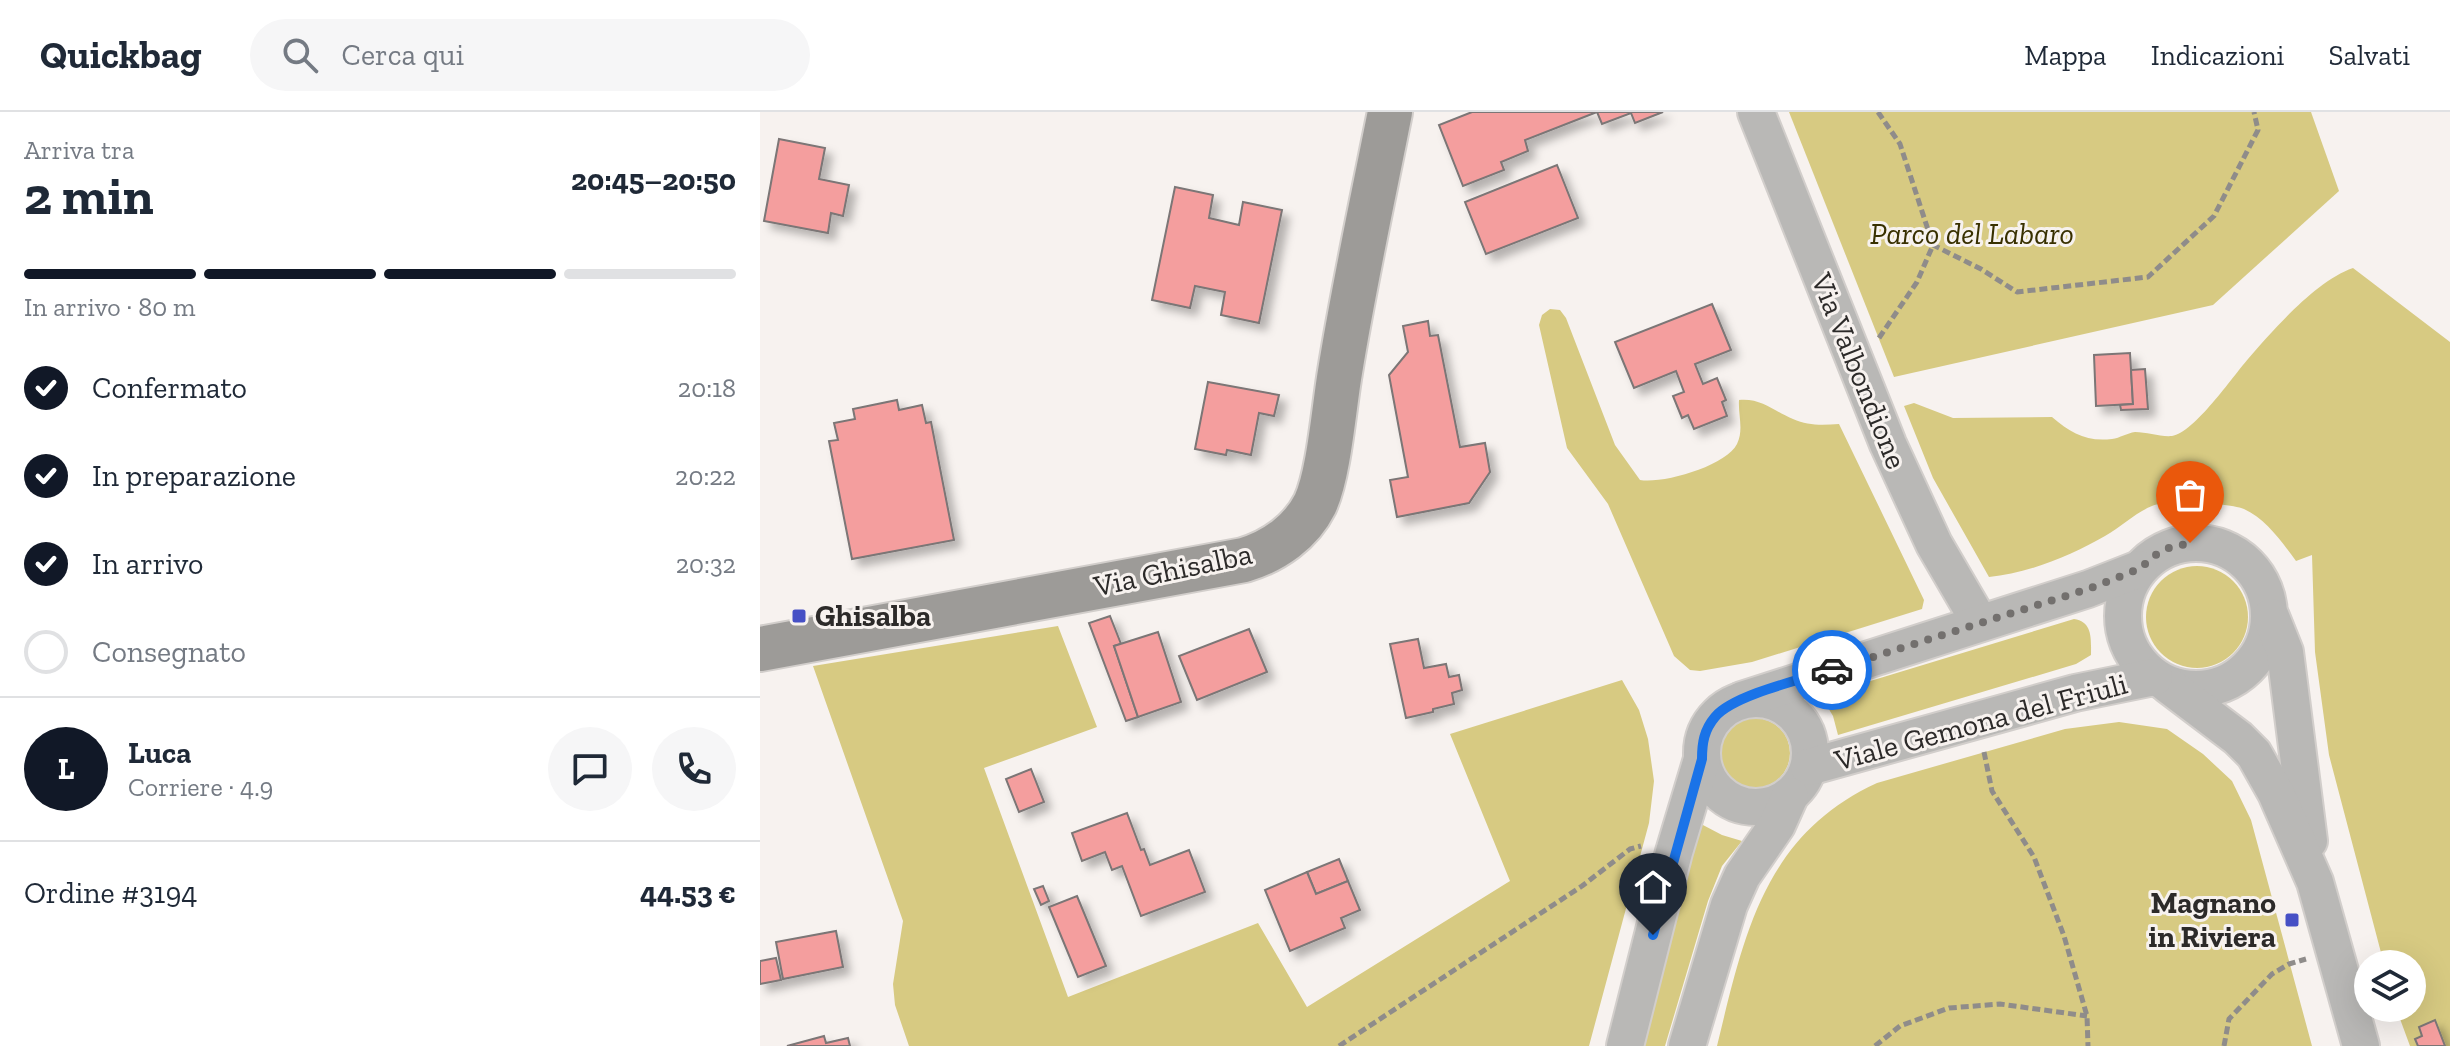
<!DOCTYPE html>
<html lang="it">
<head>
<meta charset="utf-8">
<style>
	:root { --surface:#fff; --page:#f6f6f7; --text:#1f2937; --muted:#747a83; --line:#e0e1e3; --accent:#111827 }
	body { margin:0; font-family:"Zilla Slab",serif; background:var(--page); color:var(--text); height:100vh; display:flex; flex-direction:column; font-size:30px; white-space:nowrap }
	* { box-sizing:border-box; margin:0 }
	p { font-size:26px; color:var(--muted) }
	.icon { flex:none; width:44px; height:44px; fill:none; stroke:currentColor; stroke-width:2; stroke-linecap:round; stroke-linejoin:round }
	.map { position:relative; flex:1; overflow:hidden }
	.details { display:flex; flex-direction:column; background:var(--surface); width:760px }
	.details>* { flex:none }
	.controls { position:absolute; left:1594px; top:838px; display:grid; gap:16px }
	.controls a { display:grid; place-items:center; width:72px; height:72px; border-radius:50%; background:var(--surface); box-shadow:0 8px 32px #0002; font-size:40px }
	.pin { position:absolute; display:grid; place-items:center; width:68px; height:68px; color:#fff; margin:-82px -34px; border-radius:50% 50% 50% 0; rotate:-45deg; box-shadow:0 0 8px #0007 }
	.pin .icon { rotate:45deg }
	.courier { position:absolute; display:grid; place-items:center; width:80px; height:80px; margin:-40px; border:6px solid #1a73e8; border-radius:50%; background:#fff; color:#222; box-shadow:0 2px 10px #0007 }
	.summary em { font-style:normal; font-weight:700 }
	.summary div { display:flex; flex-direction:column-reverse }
	.summary { display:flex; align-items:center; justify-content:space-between; height:136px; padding:0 24px }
	h1 { font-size:52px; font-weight:700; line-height:60px }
	.bar { display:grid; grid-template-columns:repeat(4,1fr); gap:12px 8px; align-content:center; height:96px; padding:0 24px }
	.bar i { height:10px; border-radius:6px; background:var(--line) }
	.bar .on { background:var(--accent) }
	.bar p { grid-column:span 4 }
	.line { display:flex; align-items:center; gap:20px; padding:0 24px; border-top:2px solid var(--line) }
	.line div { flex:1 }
	.round { display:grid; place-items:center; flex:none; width:84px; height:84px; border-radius:42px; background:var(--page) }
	ol { padding:0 24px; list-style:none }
	li { display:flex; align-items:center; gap:24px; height:88px }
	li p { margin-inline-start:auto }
	li .icon { padding:8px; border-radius:50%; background:var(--accent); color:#fff; stroke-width:4 }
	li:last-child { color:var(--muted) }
	li i { width:44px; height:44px; border:4px solid var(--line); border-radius:50% }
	header { display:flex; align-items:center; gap:48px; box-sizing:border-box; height:112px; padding:0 40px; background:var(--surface); border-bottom:2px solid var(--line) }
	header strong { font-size:38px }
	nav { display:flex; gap:44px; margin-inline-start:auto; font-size:28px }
	.search { width:560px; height:72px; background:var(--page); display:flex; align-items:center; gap:20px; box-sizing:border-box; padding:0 28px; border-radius:44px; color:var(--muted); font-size:30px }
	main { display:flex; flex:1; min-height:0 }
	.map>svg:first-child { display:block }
	.green { fill:#d7ca82 }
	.building { fill:#f49e9e; stroke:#7b7676; stroke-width:2; filter:url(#shadow) }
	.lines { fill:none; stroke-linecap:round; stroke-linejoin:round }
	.street-casing { stroke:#d2cecb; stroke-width:40 }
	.secondary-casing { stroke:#d2cecb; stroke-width:48 }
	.path { stroke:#8f8c8a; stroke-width:5; stroke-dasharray:8 4; stroke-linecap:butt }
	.street { stroke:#b9b8b6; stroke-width:36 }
	.secondary { stroke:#9d9b98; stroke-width:44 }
	.done { stroke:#73706e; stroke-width:8; stroke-dasharray:0 14.4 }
	.route { stroke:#1a73e8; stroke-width:10 }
	.poi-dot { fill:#4650c5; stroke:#f7f2ef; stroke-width:3 }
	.labels { text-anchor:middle; stroke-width:6; stroke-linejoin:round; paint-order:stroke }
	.park-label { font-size:30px; font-style:italic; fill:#383000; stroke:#f7f2ef }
	.street-label { font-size:30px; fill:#2c2a29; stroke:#f7f2ef }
	.poi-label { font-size:30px; font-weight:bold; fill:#2c2a29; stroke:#f7f2ef; text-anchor:start }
</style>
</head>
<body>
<header>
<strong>Quickbag</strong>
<div class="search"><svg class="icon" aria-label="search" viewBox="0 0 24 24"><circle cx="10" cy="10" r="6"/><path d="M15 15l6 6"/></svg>Cerca qui</div>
<nav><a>Mappa</a><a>Indicazioni</a><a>Salvati</a></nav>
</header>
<main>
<section class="details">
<div class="summary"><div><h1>2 min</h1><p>Arriva tra</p></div><em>20:45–20:50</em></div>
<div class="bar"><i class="on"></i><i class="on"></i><i class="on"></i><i></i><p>In arrivo · 80 m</p></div>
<ol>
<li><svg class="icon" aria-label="check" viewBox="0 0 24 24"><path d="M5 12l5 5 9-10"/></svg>Confermato<p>20:18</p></li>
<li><svg class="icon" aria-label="check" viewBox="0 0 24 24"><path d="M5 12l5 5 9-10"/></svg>In preparazione<p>20:22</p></li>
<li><svg class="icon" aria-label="check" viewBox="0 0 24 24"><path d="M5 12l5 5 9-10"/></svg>In arrivo<p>20:32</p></li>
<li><i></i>Consegnato</li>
</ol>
<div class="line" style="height:144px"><b class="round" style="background:var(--accent);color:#fff">L</b><div><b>Luca</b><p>Corriere · 4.9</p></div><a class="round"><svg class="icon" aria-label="chat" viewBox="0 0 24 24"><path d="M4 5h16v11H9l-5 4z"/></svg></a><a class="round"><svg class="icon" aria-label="phone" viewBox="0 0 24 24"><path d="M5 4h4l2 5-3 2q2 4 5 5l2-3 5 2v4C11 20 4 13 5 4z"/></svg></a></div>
<div class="line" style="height:104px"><div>Ordine #3194</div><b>44.53 €</b></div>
</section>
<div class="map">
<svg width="1690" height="934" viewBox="0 0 1690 934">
	<defs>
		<filter id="shadow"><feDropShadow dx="7" dy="7" stdDeviation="4" flood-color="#0004"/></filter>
	</defs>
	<rect width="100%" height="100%" fill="#f7f2ef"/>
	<!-- green -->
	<g class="green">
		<path d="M1029 0H1551L1579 79 1453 193 1134 265Z"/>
		<path d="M1593 156 1690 230V934H1650L1636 896H1652V852H1624L1569 643 1555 540 1552 443 1536 449C1522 430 1506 407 1484 397 1468 391 1408 387 1392 394 1375 401 1361 415 1345 424 1312 443 1267 462 1229 465L1173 366 1144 294 1154 291 1193 306 1292 305C1311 321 1326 330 1352 327 1360 326 1367 321 1375 320 1387 320 1400 325 1412 324 1434 321 1473 264 1488 247 1515 216 1556 169 1593 156Z"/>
		<path d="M790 197 800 198 806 206 855 333 880 368C903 372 966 354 977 332 984 317 978 304 979 288 1002 286 1013 299 1033 307 1048 314 1063 313 1079 312L1164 488 1162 497 992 550 940 559 930 558 914 544 848 392 807 336 779 213 782 203Z"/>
		<circle cx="1437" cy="505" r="51"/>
		<path d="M1314 507C1333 510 1331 527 1331 543L1316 552 1078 623 1073 604 1061 584Z"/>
		<path d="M298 514 337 615 224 656 308 885 498 811 547 895 750 769 690 622 862 568 879 598 888 627 894 669 889 711 829 934H149L135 893 133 872 143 809 53 554Z"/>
		<circle cx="995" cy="641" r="35"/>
		<path d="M1359 610 1407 617 1443 642 1472 669 1491 708 1552 934H957C984 823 1004 723 1117 671L1305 617Z"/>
		<path d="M941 712 962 723 982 729 962 754 948 789 905 934H882Z"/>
	</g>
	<!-- building -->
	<g class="building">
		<path d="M712 0H837L765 28 768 39 741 50 744 58 703 74 679 13Z"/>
		<path d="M837 0H903L875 11 871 1 842 12Z"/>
		<path d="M19 27 65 36 59 67 89 73 83 104 71 101 68 121 4 109Z"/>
		<path d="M797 53 818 106 726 142 705 90Z"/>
		<path d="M415 75 453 83 449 106 479 113 483 90 522 98 499 211 461 203 465 180 435 174 430 196 392 188Z"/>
		<path d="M952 192 971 238 935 252 943 272 957 266 966 288 962 290 967 304 934 317 928 303 922 306 913 284 924 280 916 259 874 276 855 230Z"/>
		<path d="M668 209 670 224 678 223 700 335 725 331 730 360 709 391 637 405 630 368 648 365 629 263 648 240 643 214Z"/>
		<path d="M1370 241 1373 292 1336 294 1334 243Z"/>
		<path d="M1385 257 1388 297 1361 298 1360 293 1373 292 1371 258Z"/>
		<path d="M448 270 519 283 514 304 499 301 491 343 467 338 466 343 435 337Z"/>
		<path d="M137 288 139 298 162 293 166 311 171 310 194 428 92 447 69 329 78 328 74 311 95 307 93 297Z"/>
		<path d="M350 504 361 532 354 534 378 605 366 609 329 511Z"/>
		<path d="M489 517 507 560 437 588 419 544Z"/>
		<path d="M398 520 421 590 378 605 354 534Z"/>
		<path d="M658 527 664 556 686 552 689 565 699 563 702 578 692 581 694 592 673 597V600L646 606 630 532Z"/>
		<path d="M271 657 284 690 259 700 246 667Z"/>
		<path d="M367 701 381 738 384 737 390 753 429 738 445 780 381 804 362 754 352 758 345 740 322 749 312 721Z"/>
		<path d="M579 747 588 769 556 782 547 760Z"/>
		<path d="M547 760 556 782 588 769 600 798 581 806 585 816 530 839 505 778Z"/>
		<path d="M283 774 289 789 281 793 274 777Z"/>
		<path d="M317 784 346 854 318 865 289 795Z"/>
		<path d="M76 819 83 855 23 867 16 830Z"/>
		<path d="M16 846 21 868 0 872V849Z"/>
		<path d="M1675 908 1685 934H1658L1655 927 1662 924 1659 915Z"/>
		<path d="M64 924 66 931 88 926 90 934H27Z"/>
	</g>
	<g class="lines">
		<!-- street casing -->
		<g class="street-casing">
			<g id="street">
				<path d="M996 0 1128 332 1174 432 1220 511"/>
				<circle cx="1436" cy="504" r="73"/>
				<path d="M1511 505 1525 540 1549 729"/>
				<path d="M1408 573 1478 626 1494 642 1516 681 1555 770 1601 934"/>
				<circle cx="996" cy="641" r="54"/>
				<path d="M982 588 1328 477 1379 457"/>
				<path d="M1049 655 1315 581 1394 565"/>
				<path d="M865 934 914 740 942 647"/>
				<path d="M927 934 969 793 982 764 1017 713 1030 684"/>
			</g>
		</g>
		<!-- secondary casing -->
		<g class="secondary-casing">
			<path id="secondary" d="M0 537 484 448C514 439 541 420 555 392 569 362 574 295 580 260 594 173 613 86 630 0"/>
		</g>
		<!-- path -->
		<g class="path">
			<path d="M1118 0 1140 32 1173 133 1221 157 1257 180 1388 165 1454 104 1498 18 1494 0"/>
			<path d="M1119 226 1157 170 1173 133"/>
			<path d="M1224 640 1232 679 1274 745 1304 824 1327 904 1328 934"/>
			<path d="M579 934 822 774 870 737 881 734"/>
			<path d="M1115 934 1140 914 1189 896 1240 892 1327 904"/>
			<path d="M1464 934 1469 907 1512 862 1529 852 1546 847"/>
		</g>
		<!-- street -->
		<use href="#street" class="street"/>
		<!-- secondary -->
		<use href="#secondary" class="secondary"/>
	</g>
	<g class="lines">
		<!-- done -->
		<path class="done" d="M1072 558 1328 477 1379 457 1398 441 1409 436 1430 431"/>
		<!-- route -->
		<path class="route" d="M893 823 942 647C942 631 944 618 955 605 973 583 1043 567 1072 558"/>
	</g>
	<!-- markers -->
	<g class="poi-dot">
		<rect x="31" y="496" width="16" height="16" rx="4"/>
		<rect x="1524" y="800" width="16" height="16" rx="4"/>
	</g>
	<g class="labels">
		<!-- park labels -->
		<g class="park-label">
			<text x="1212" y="132">Parco del Labaro</text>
		</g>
		<!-- street labels -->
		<g class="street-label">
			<text transform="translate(1099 259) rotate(68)" y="10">Via Valbondione</text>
			<text transform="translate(413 458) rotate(-12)" y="10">Via Ghisalba</text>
			<text transform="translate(1221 610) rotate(-15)" y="10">Viale Gemona del Friuli</text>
		</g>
		<!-- poi labels -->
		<g class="poi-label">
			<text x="55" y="514">Ghisalba</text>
			<text x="1516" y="801" text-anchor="end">Magnano<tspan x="1516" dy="34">in Riviera</tspan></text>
		</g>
	</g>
</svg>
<div class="controls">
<a><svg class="icon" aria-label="layers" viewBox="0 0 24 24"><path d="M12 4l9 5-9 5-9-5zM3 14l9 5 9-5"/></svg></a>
</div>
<div class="pin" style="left:1430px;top:431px;background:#ea580c"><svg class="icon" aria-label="bag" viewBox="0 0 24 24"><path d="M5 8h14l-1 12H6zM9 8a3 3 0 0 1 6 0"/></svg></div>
<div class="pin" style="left:893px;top:823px;background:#1f2937"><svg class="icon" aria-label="home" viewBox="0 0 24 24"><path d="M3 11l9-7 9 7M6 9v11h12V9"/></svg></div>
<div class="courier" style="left:1072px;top:558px"><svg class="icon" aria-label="car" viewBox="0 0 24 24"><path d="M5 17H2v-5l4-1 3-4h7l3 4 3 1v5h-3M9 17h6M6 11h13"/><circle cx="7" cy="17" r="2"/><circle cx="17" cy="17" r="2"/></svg></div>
</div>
</main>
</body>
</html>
